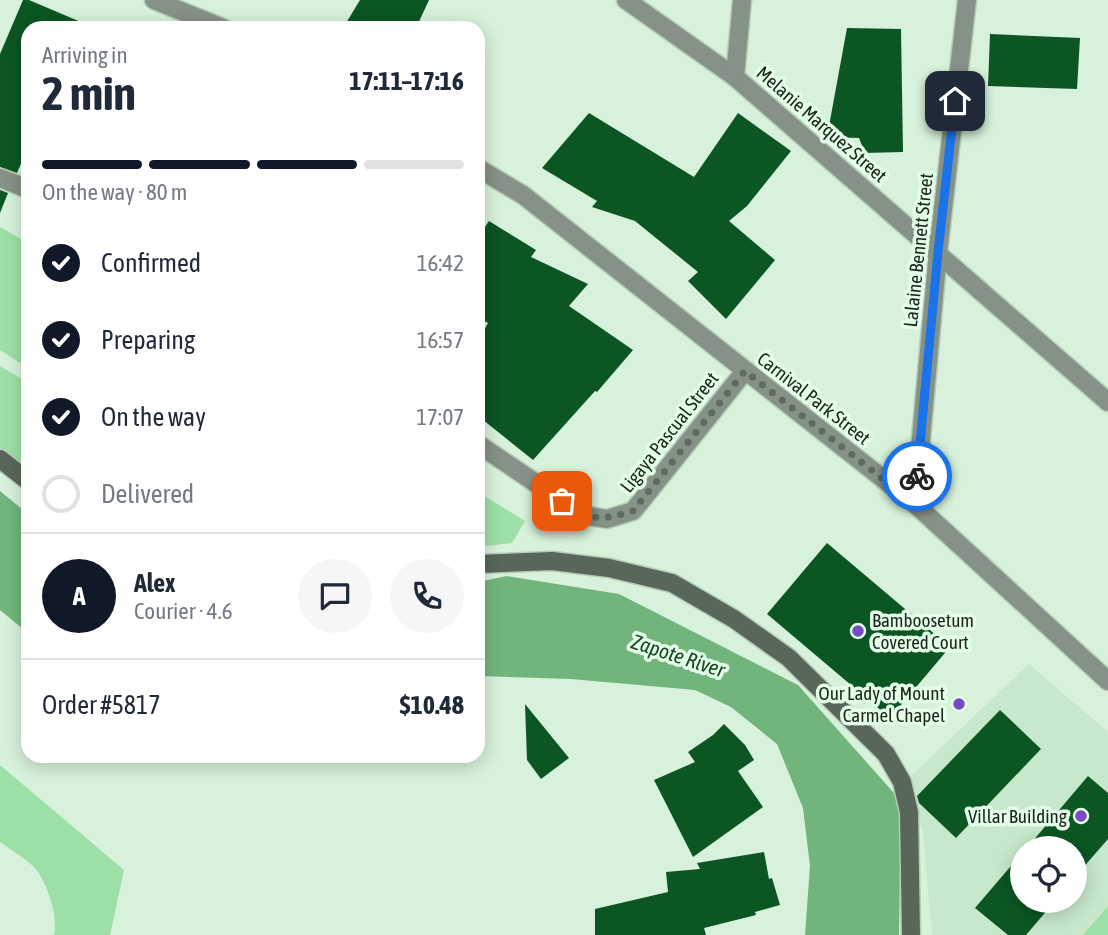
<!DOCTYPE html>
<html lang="en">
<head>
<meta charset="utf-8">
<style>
	:root { --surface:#fff; --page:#f6f6f7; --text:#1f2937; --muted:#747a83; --line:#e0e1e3; --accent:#111827 }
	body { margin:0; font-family:"Asap Condensed",sans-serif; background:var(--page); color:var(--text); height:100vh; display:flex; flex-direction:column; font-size:26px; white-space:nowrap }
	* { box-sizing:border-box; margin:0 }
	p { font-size:23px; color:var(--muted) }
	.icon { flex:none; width:38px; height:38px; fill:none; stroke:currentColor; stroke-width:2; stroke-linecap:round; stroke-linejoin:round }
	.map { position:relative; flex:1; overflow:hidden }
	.panel { position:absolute; left:21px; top:21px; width:464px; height:742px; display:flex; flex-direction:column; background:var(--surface); border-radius:21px; box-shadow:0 4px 18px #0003 }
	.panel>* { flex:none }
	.controls { position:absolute; left:1010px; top:836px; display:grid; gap:14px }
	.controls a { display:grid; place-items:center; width:77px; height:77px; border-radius:50%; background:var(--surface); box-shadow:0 4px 18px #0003; font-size:35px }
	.pin { position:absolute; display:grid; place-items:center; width:60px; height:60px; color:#fff; margin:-30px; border-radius:14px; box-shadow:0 4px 10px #0006 }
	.courier { position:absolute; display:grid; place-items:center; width:70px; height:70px; margin:-35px; border:5px solid #1a73e8; border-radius:50%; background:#fff; color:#222; box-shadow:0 2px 9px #0007 }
	.summary em { font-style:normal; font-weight:700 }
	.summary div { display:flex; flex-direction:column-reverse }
	.summary { display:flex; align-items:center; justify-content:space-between; height:119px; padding:0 21px }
	h1 { font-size:46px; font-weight:700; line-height:52px }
	.bar { display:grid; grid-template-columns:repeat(4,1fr); gap:10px 7px; align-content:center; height:84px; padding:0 21px }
	.bar i { height:9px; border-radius:5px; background:var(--line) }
	.bar .active { background:var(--accent) }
	.bar p { grid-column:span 4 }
	.line { display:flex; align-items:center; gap:18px; padding:0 21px; border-top:2px solid var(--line) }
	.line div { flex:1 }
	.round { display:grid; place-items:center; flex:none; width:74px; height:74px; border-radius:37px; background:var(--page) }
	ol { padding:0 21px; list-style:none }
	li { display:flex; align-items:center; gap:21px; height:77px }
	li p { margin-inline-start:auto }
	li .icon { padding:7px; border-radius:50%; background:var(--accent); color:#fff; stroke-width:4 }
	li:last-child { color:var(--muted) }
	li i { width:38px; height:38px; border:4px solid var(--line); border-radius:50% }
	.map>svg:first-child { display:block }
	.built { fill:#c7e8cb; fill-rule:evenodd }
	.green { fill:#9de0a7 }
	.water { fill:#71b57d }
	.building { fill:#0b5623 }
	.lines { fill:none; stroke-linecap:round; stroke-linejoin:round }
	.minor-casing { stroke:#b5ccb8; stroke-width:21 }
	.tertiary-casing { stroke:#b5ccb8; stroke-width:21 }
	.secondary-casing { stroke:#b5ccb8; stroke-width:21 }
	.minor { stroke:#869187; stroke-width:18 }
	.tertiary { stroke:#869187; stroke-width:18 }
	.secondary { stroke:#58675a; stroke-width:18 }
	.done { stroke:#5d6c5f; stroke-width:7; stroke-dasharray:0 12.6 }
	.route { stroke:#1a73e8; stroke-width:9 }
	.poi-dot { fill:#7a4ac2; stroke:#e4ffe7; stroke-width:2.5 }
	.labels { text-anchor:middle; stroke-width:7; stroke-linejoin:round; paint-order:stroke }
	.street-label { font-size:19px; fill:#1b251d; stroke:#e4ffe7 }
	.poi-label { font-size:19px; fill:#1b251d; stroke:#e4ffe7; text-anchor:end }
	.water-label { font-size:21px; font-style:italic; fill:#184923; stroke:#e4ffe7 }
</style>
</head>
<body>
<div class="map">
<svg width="1108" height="935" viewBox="0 0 1108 935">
	<rect width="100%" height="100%" fill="#d7f1da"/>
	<!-- built -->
	<path class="built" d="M1029 664 1108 732V935H932L923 833 910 777ZM1022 849H1074V901H1022Z"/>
	<!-- green -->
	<g class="green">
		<path d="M0 227 28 243V368L0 350Z"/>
		<path d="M0 366 28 383V466L0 448Z"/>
		<path d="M478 492 525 521 512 543 478 547Z"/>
		<path d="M0 765 124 870 110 935H54C59 918 46 878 33 866 23 857 11 850 0 842Z"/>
		<path d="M1108 906V935H1083Z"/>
	</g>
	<!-- water -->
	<g class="water">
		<path d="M0 491 28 514V633L0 610Z"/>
		<path d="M507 576 619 594 798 685 901 801 899 935H805L810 866 803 808 777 744 731 707 695 690 571 679 478 676V582Z"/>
	</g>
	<!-- building -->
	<g class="building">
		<path d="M23 0H29L95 28H28V147L17 173 0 167V54Z"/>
		<path d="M360 0H429L416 28H343Z"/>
		<path d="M847 28 901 29 903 152 865 153 859 138 827 137Z"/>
		<path d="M990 34 1080 38 1077 89 988 86Z"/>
		<path d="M589 113 694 177 738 113 791 151 747 206 729 221 775 260 726 319 688 281 698 272 635 221 592 207 597 201 542 168Z"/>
		<path d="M0 190 8 193 0 213Z"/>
		<path d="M489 221 536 250 531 257 588 284 569 306 633 350 597 392 595 391 533 460 478 416V341L488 323 478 317V237Z"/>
		<path d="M827 543 950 647 890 718 767 614Z"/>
		<path d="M525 704 569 758 541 779 527 760Z"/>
		<path d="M1000 710 1041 749 956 838 919 803 917 796Z"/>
		<path d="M724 724 745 745 754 760 738 771 763 807 693 857 654 780 695 762 688 752 713 735Z"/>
		<path d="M1088 776 1108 793V839L1074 878V849H1026Z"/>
		<path d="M764 852 769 879 772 878 780 905 755 912 756 915 704 928 706 935H595V909L668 892 666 872 700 869 697 863Z"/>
		<path d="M1022 853V901H1055L1026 935H1008L975 908Z"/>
	</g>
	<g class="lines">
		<!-- minor casing -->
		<g class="minor-casing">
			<g id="minor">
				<path d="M626 0 735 77 1108 402"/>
				<path d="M735 77 742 0"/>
				<path d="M0 178 28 189"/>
				<path d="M478 444 583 515 607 519 633 511 745 371"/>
			</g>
		</g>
		<!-- tertiary casing -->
		<g class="tertiary-casing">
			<g id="tertiary">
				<path d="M154 0 223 28"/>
				<path d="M478 168 523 195 915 504 1108 681"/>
				<path d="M915 504 938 252 967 0"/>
			</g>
		</g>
		<!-- secondary casing -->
		<g class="secondary-casing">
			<g id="secondary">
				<path d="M0 459 28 481"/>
				<path d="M478 564 552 561 609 568 672 583 734 619 789 658 886 754 902 782 909 812 911 935"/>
			</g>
		</g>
		<!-- minor -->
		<use href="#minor" class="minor"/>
		<!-- tertiary -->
		<use href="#tertiary" class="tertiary"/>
		<!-- secondary -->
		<use href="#secondary" class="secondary"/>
	</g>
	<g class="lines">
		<!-- done -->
		<path class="done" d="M562 501C592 521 600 521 633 511L745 371 915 504 917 476"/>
		<!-- route -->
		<path class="route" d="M917 476 938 252 955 101"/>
	</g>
	<!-- markers -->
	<g class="poi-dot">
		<circle cx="858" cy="631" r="7"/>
		<circle cx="959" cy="704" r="7"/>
		<circle cx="1081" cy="816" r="7"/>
	</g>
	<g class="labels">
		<!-- street labels -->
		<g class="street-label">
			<text transform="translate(822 124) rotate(41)" y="7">Melanie Marquez Street</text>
			<text transform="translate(918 250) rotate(-84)" y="7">Lalaine Bennett Street</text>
			<text transform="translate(814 398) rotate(38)" y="7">Carnival Park Street</text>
			<text transform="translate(669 432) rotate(-52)" y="7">Ligaya Pascual Street</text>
		</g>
		<!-- poi labels -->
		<g class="poi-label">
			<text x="872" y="627" text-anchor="start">Bamboosetum<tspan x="872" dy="22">Covered Court</tspan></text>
			<text x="945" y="700">Our Lady of Mount<tspan x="945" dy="22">Carmel Chapel</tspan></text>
			<text x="1067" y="823">Villar Building</text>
		</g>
		<!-- water labels -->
		<g class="water-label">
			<text transform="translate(678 656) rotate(18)" y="7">Zapote River</text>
		</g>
	</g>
</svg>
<div class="controls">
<a><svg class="icon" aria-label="locate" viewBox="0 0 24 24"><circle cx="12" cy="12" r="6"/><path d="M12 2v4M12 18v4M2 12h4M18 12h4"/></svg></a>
</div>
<div class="pin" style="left:562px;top:501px;background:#ea580c"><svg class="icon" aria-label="bag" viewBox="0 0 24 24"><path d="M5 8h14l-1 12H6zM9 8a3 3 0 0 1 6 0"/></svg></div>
<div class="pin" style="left:955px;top:101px;background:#1f2937"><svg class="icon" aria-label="home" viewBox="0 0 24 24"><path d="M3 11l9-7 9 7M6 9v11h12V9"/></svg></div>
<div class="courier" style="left:917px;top:476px"><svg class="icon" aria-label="bike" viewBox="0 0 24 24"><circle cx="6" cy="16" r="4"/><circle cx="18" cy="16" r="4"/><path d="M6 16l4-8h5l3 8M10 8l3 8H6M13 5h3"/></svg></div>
<section class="panel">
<div class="summary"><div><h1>2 min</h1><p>Arriving in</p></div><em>17:11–17:16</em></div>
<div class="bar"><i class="active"></i><i class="active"></i><i class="active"></i><i></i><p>On the way · 80 m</p></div>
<ol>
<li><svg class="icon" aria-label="check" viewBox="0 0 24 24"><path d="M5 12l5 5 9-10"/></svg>Confirmed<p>16:42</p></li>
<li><svg class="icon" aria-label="check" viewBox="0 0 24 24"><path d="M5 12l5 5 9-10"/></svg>Preparing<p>16:57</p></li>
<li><svg class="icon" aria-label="check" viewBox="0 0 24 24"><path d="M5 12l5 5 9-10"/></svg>On the way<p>17:07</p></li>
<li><i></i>Delivered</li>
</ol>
<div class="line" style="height:126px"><b class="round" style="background:var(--accent);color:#fff">A</b><div><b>Alex</b><p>Courier · 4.6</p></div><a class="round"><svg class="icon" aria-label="chat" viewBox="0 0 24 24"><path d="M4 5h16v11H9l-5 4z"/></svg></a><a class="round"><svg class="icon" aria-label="phone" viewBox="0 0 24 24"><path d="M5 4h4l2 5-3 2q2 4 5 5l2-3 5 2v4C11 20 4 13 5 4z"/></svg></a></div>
<div class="line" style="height:91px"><div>Order #5817</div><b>$10.48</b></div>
</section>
</div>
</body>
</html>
